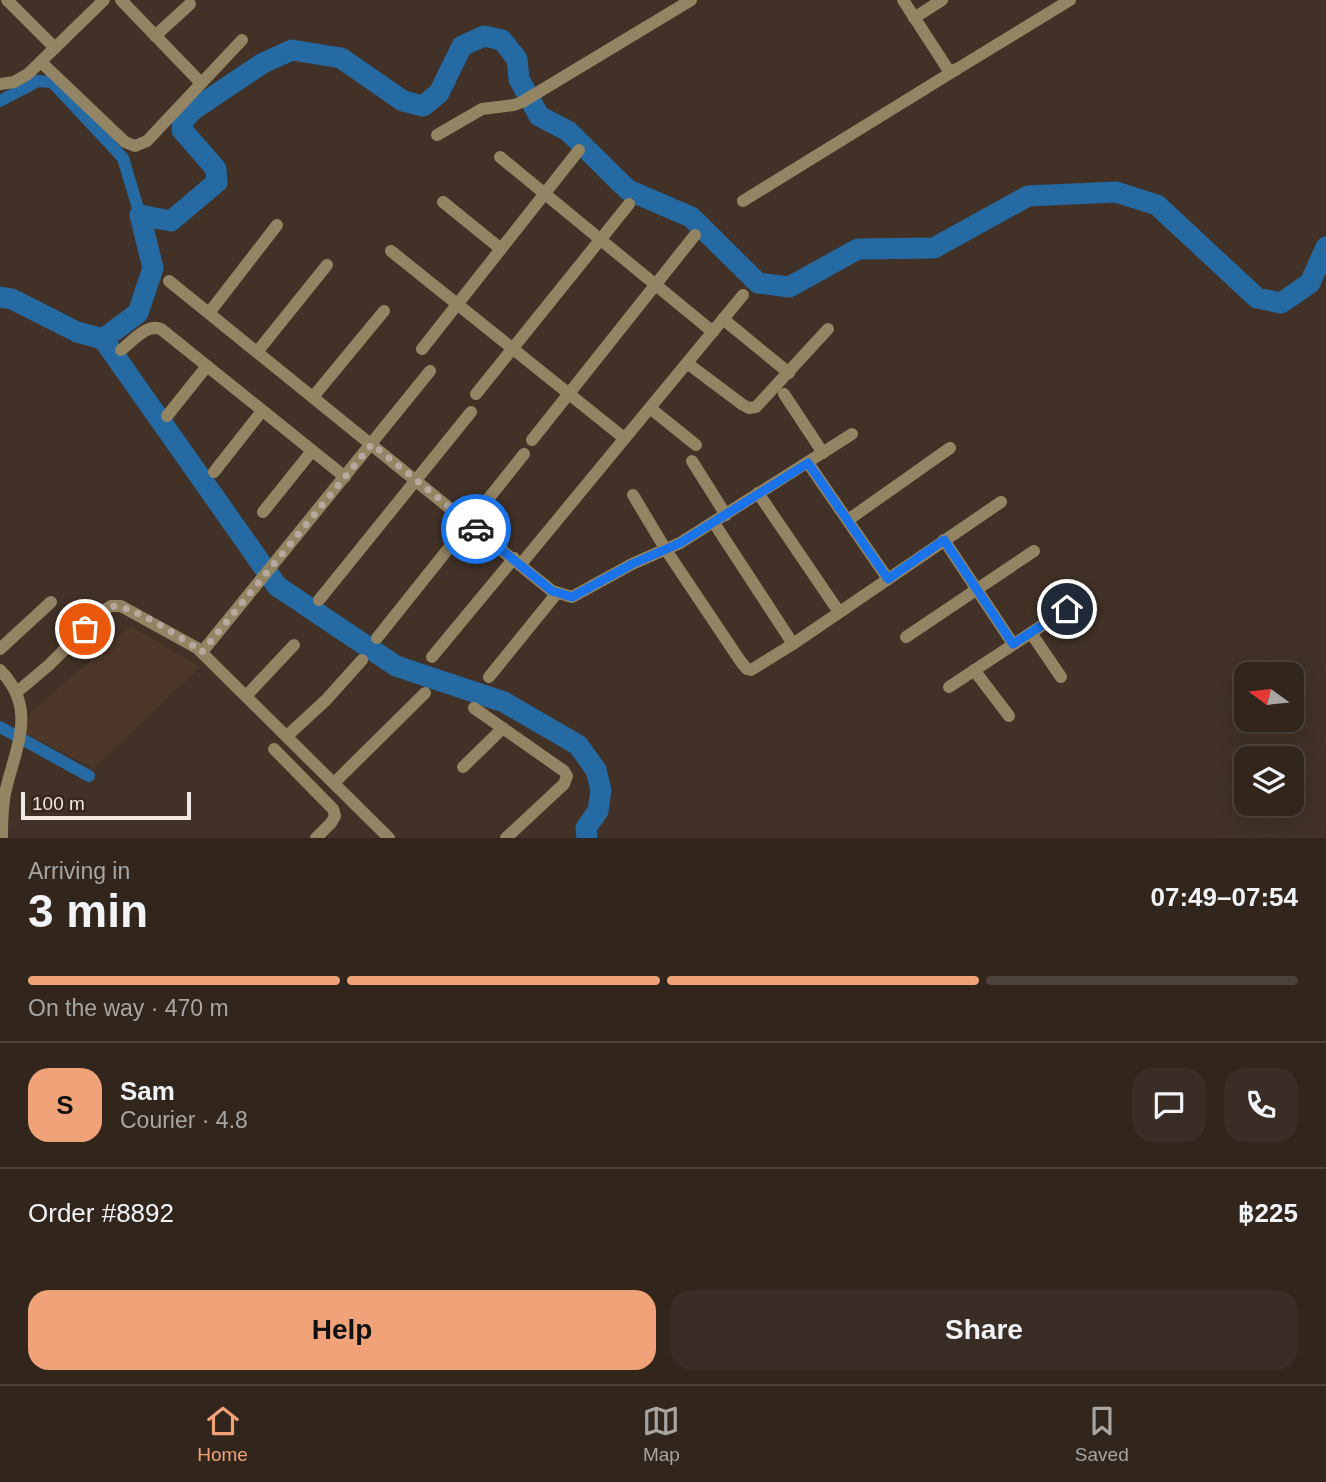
<!DOCTYPE html>
<html lang="en">
<head>
<meta charset="utf-8">
<style>
	:root { --surface:#31251c; --page:#392d25; --text:#f1f3f6; --muted:#a8a5a3; --line:#4c423b; --accent:#f0a279 }
	body { margin:0; font-family:Helvetica,sans-serif; background:var(--page); color:var(--text); height:100vh; display:flex; flex-direction:column; font-size:26px; white-space:nowrap }
	* { box-sizing:border-box; margin:0 }
	p { font-size:23px; color:var(--muted) }
	.icon { flex:none; width:38px; height:38px; fill:none; stroke:currentColor; stroke-width:2; stroke-linecap:round; stroke-linejoin:round }
	.map { position:relative; height:838px; overflow:hidden }
	.details { display:flex; flex-direction:column; background:var(--surface); flex:1 }
	.details>* { flex:none }
	.needle { width:46px; rotate:285deg }
	.controls { position:absolute; left:1234px; top:662px; display:grid; gap:14px }
	.controls a { display:grid; place-items:center; width:70px; height:70px; border-radius:14px; background:var(--surface); box-shadow:0 7px 28px #0002,0 0 0 2px var(--line); font-size:35px }
	.scale { position:absolute; left:21px; bottom:18px; width:170px; box-sizing:border-box; padding-left:7px; border:4px solid #f4e9e2; border-top:0; font-size:19px; line-height:24px; white-space:nowrap; color:#f4e9e2; -webkit-text-stroke:5px #37271c; paint-order:stroke }
	.pin { position:absolute; display:grid; place-items:center; width:60px; height:60px; color:#fff; margin:-30px; border:4px solid #fff; border-radius:50%; box-shadow:0 2px 7px #0007 }
	.courier { position:absolute; display:grid; place-items:center; width:70px; height:70px; margin:-35px; border:5px solid #1a73e8; border-radius:50%; background:#fff; color:#222; box-shadow:0 2px 9px #0007 }
	.head em { font-style:normal; font-weight:800 }
	.head div { display:flex; flex-direction:column-reverse }
	.head { display:flex; align-items:center; justify-content:space-between; height:119px; padding:0 28px }
	h1 { font-size:46px; font-weight:800; line-height:52px }
	.bar { display:grid; grid-template-columns:repeat(4,1fr); gap:10px 7px; align-content:center; height:84px; padding:0 28px }
	.bar i { height:9px; border-radius:5px; background:var(--line) }
	.bar .on { background:var(--accent) }
	.bar p { grid-column:span 4 }
	.line { display:flex; align-items:center; gap:18px; padding:0 28px; border-top:2px solid var(--line) }
	.line div { flex:1 }
	.round { display:grid; place-items:center; flex:none; width:74px; height:74px; border-radius:21px; background:var(--page) }
	.action { display:flex; gap:14px; margin-top:auto; padding:14px 28px }
	.action a { flex:1; height:80px; border-radius:21px; background:var(--accent); color:#111; font-size:28px; font-weight:800; line-height:80px; text-align:center }
	.action a+a { background:var(--page); color:var(--text) }
	.tabs { display:flex; justify-content:space-around; align-items:center; height:98px; border-top:2px solid var(--line); background:var(--surface); font-size:19px; color:var(--muted) }
	.tabs a { display:grid; justify-items:center; gap:4px }
	.tabs .on { color:var(--accent) }
	.map>svg:first-child { display:block }
	.built { fill:#4d3728 }
	.lines { fill:none; stroke-linecap:round; stroke-linejoin:round }
	.canal { stroke:#256aa2; stroke-width:12 }
	.river { stroke:#256aa2; stroke-width:21 }
	.minor { stroke:#938463; stroke-width:12 }
	.done { stroke:#b5a9a0; stroke-width:7; stroke-dasharray:0 12.6 }
	.route { stroke:#1a73e8; stroke-width:9 }
</style>
</head>
<body>
<div class="map">
<svg width="1326" height="838" viewBox="0 0 1326 838">
	<rect width="100%" height="100%" fill="#413126"/>
	<!-- built -->
	<path class="built" d="M131 626 200 667 94 768 24 733 31 712Z"/>
	<g class="lines">
		<!-- canal -->
		<g class="canal">
			<path d="M0 101 38 81 52 82 123 158 140 215"/>
			<path d="M0 727 89 776"/>
		</g>
		<!-- river -->
		<g class="river">
			<path d="M0 297 12 299 77 332 103 339 277 586 396 666 504 702 578 745 596 770 601 790 598 811 586 828 587 838"/>
			<path d="M103 339 138 313 153 268 140 215 171 221 217 182 216 169 182 130 183 121 193 110 263 63 292 50 341 58 403 101 423 106 439 93 462 46 484 36 502 40 517 59 519 79 539 116 568 131 628 190 691 217 758 283 789 287 858 249 934 248 1028 196 1116 192 1157 205 1257 298 1281 303 1310 283 1326 247"/>
		</g>
		<!-- minor -->
		<g class="minor">
			<path d="M7 0 55 48"/>
			<path d="M121 0 201 83"/>
			<path d="M903 0 949 71 957 69 1070 0"/>
			<path d="M914 18 942 0"/>
			<path d="M155 36 190 4"/>
			<path d="M41 62 125 142 135 146 147 141 242 40"/>
			<path d="M0 84 14 82 28 74 104 0"/>
			<path d="M437 135 482 109 514 105 522 102 691 0"/>
			<path d="M500 157 713 332"/>
			<path d="M743 201 957 69"/>
			<path d="M443 202 501 249 579 150"/>
			<path d="M391 251 624 438"/>
			<path d="M169 281 552 591 572 597 632 564 680 543 852 434"/>
			<path d="M209 313 277 225"/>
			<path d="M723 319 789 373"/>
			<path d="M422 349 501 249"/>
			<path d="M121 350C132 342 147 323 161 329L345 477"/>
			<path d="M257 352 327 265"/>
			<path d="M687 363 743 405 749 408 756 407 828 329"/>
			<path d="M476 394 629 204"/>
			<path d="M784 394 823 453"/>
			<path d="M313 397 384 311"/>
			<path d="M650 408 696 445"/>
			<path d="M167 416 207 366"/>
			<path d="M532 440 695 235"/>
			<path d="M692 461 726 515"/>
			<path d="M808 463 888 579"/>
			<path d="M214 472 262 411"/>
			<path d="M758 493 839 612"/>
			<path d="M633 495 666 550 741 662 747 669 751 670 793 644 1001 502"/>
			<path d="M263 512 312 451"/>
			<path d="M848 520 950 448"/>
			<path d="M714 523 793 644"/>
			<path d="M944 540 1013 644"/>
			<path d="M521 564 743 295"/>
			<path d="M319 600 471 412"/>
			<path d="M1031 633 1061 677"/>
			<path d="M906 637 1034 551"/>
			<path d="M377 638 524 454"/>
			<path d="M0 649 51 602"/>
			<path d="M202 652 430 371"/>
			<path d="M432 657 514 558"/>
			<path d="M0 670C37 708 17 744 6 789 2 805 2 821 2 838"/>
			<path d="M974 670 1009 716"/>
			<path d="M489 677 557 593"/>
			<path d="M949 687 1067 609"/>
			<path d="M17 692 49 665 103 611 111 606H121L197 648 389 838"/>
			<path d="M246 696 294 645"/>
			<path d="M474 708 564 771 567 776 564 784 506 838"/>
			<path d="M287 736 326 700 362 660"/>
			<path d="M274 749 333 809 335 816 331 823 316 838"/>
			<path d="M463 767 503 728"/>
			<path d="M335 782 425 693"/>
		</g>
	</g>
	<g class="lines">
		<!-- done -->
		<path class="done" d="M85 629C92 622 100 611 109 607 125 600 187 641 202 652L372 444 476 529"/>
		<!-- route -->
		<path class="route" d="M476 529 552 591 572 597 632 564 680 543 808 463 888 579 944 540 1013 644 1067 609"/>
	</g>
</svg>
<div class="controls">
<a><svg class="needle" viewBox="-14 -14 28 28"><path d="M0-13l5 13h-10z" fill="#e53935"/><path d="M0 13l5-13h-10z" fill="#a8a5a3"/></svg></a>
<a><svg class="icon" aria-label="layers" viewBox="0 0 24 24"><path d="M12 4l9 5-9 5-9-5zM3 14l9 5 9-5"/></svg></a>
</div>
<div class="scale">100 m</div>
<div class="pin" style="left:85px;top:629px;background:#ea580c"><svg class="icon" aria-label="bag" viewBox="0 0 24 24"><path d="M5 8h14l-1 12H6zM9 8a3 3 0 0 1 6 0"/></svg></div>
<div class="pin" style="left:1067px;top:609px;background:#1f2937"><svg class="icon" aria-label="home" viewBox="0 0 24 24"><path d="M3 11l9-7 9 7M6 9v11h12V9"/></svg></div>
<div class="courier" style="left:476px;top:529px"><svg class="icon" aria-label="car" viewBox="0 0 24 24"><path d="M5 17H2v-5l4-1 3-4h7l3 4 3 1v5h-3M9 17h6M6 11h13"/><circle cx="7" cy="17" r="2"/><circle cx="17" cy="17" r="2"/></svg></div>
</div>
<section class="details">
<div class="head"><div><h1>3 min</h1><p>Arriving in</p></div><em>07:49–07:54</em></div>
<div class="bar"><i class="on"></i><i class="on"></i><i class="on"></i><i></i><p>On the way · 470 m</p></div>
<div class="line" style="height:126px"><b class="round" style="background:var(--accent);color:#111">S</b><div><b>Sam</b><p>Courier · 4.8</p></div><a class="round"><svg class="icon" aria-label="chat" viewBox="0 0 24 24"><path d="M4 5h16v11H9l-5 4z"/></svg></a><a class="round"><svg class="icon" aria-label="phone" viewBox="0 0 24 24"><path d="M5 4h4l2 5-3 2q2 4 5 5l2-3 5 2v4C11 20 4 13 5 4z"/></svg></a></div>
<div class="line" style="height:91px"><div>Order #8892</div><b>฿225</b></div>
<div class="action"><a>Help</a><a>Share</a></div>
</section>
<nav class="tabs">
<a class="on"><svg class="icon" aria-label="home" viewBox="0 0 24 24"><path d="M3 11l9-7 9 7M6 9v11h12V9"/></svg>Home</a>
<a><svg class="icon" aria-label="map" viewBox="0 0 24 24"><path d="M3 6l6-2 6 2 6-2v14l-6 2-6-2-6 2zM9 4v14M15 6v14"/></svg>Map</a>
<a><svg class="icon" aria-label="saved" viewBox="0 0 24 24"><path d="M7 4h10v16l-5-4-5 4z"/></svg>Saved</a>
</nav>
</body>
</html>
